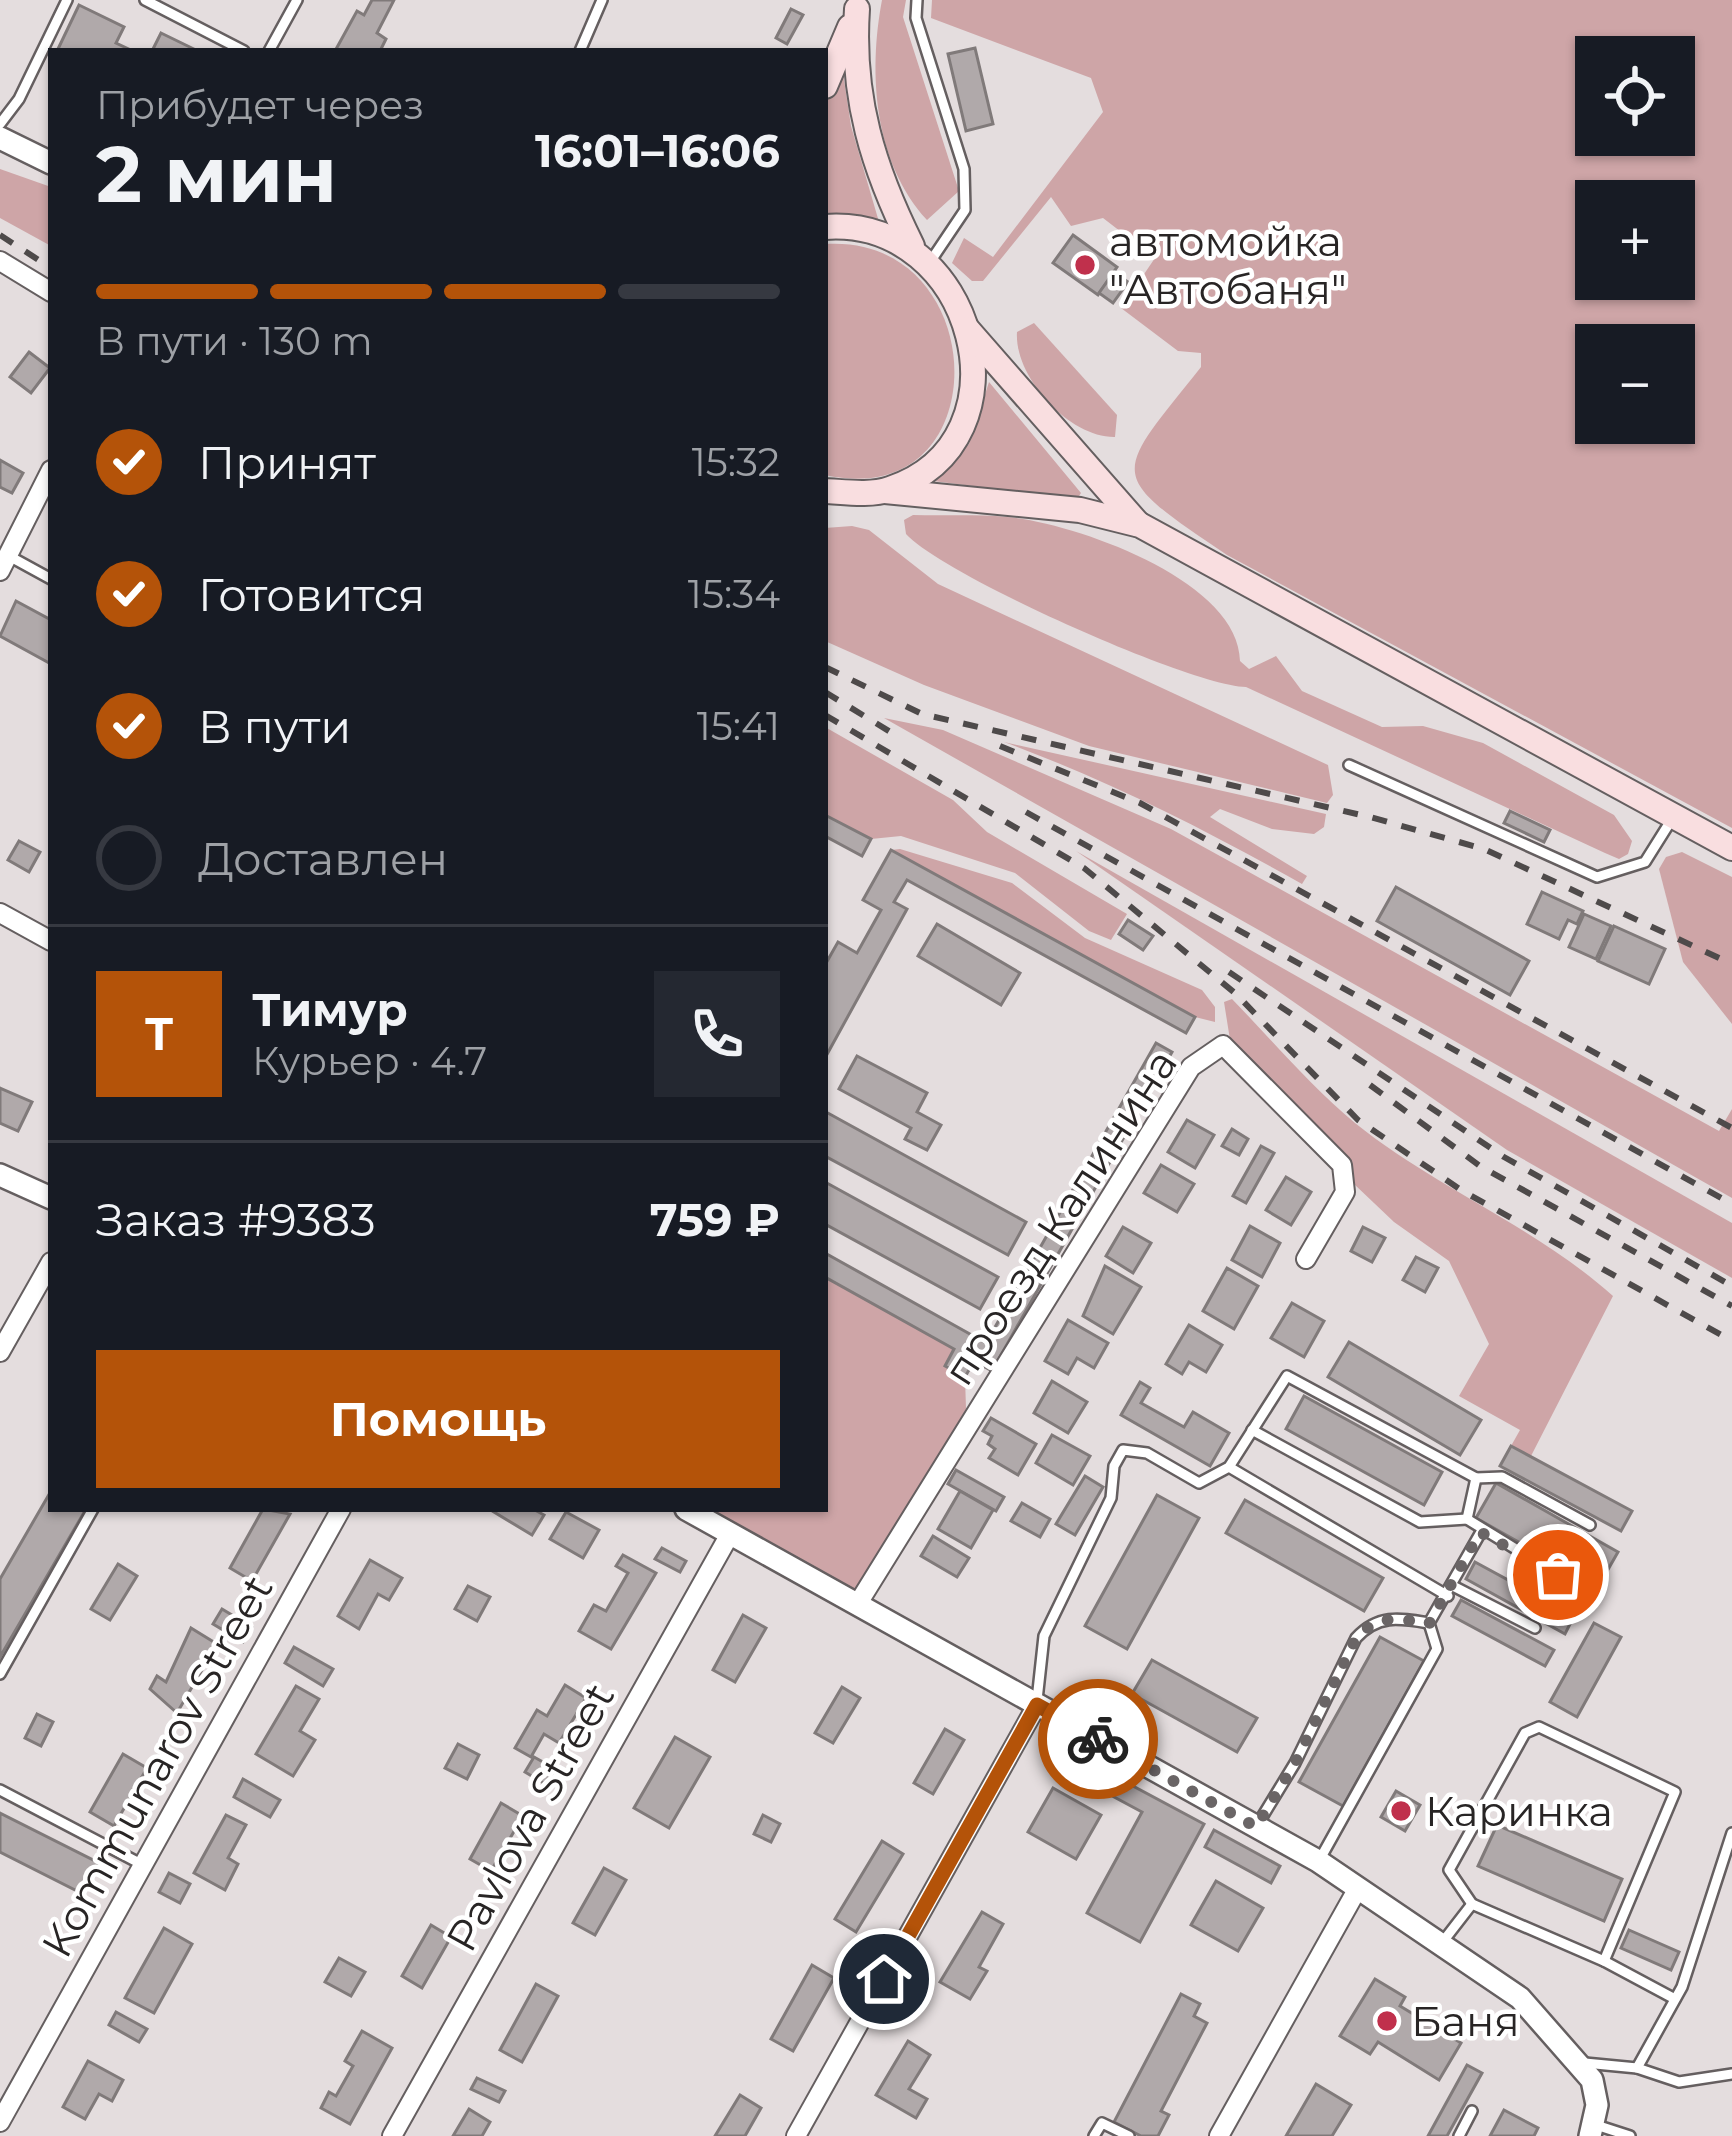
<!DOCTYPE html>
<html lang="ru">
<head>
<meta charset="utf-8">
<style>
	:root { --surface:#171b24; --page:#242831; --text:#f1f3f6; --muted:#9ea1a6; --line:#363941; --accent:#b45309 }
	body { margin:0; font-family:Montserrat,sans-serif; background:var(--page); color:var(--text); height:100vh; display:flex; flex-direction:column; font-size:45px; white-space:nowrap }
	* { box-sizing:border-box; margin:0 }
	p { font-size:39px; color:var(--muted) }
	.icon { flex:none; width:66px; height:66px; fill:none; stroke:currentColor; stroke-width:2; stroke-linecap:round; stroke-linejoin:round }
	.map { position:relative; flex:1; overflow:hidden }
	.panel { position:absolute; left:48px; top:48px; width:780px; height:1464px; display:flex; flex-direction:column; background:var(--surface); border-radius:0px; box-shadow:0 3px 9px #0004 }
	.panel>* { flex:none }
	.controls { position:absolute; left:1575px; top:36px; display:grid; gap:24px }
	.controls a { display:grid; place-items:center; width:120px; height:120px; border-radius:0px; background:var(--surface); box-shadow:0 3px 9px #0004; font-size:60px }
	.pin { position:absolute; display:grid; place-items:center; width:102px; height:102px; color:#fff; margin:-51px; border:6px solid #fff; border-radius:50%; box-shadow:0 3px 12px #0007 }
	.courier { position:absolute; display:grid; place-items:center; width:120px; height:120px; margin:-60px; border:9px solid #b45309; border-radius:50%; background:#fff; color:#222; box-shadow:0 3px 15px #0007 }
	.overview em { font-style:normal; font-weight:700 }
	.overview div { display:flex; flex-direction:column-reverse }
	.overview { display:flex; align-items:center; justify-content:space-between; height:204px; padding:0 48px }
	h1 { font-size:78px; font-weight:700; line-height:90px }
	.bar { display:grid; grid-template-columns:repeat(4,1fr); gap:18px 12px; align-content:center; height:144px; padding:0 48px }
	.bar i { height:15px; border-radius:9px; background:var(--line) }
	.bar .active { background:var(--accent) }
	.bar p { grid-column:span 4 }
	.line { display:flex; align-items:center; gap:30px; padding:0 48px; border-top:3px solid var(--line) }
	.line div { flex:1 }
	.round { display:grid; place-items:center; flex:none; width:126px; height:126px; border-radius:0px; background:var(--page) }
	ol { padding:0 48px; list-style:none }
	li { display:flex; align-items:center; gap:36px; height:132px }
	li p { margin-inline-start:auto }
	li .icon { padding:12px; border-radius:50%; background:var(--accent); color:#fff; stroke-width:4 }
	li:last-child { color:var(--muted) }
	li i { width:66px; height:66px; border:6px solid var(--line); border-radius:50% }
	.cta { display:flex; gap:24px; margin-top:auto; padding:24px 48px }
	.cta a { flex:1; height:138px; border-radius:0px; background:var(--accent); color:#fff; font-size:48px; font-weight:700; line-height:138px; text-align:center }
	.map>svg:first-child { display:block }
	.green { fill:#cea5a7; fill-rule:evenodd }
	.building { fill:#b0a9aa; stroke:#807a7a; stroke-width:3 }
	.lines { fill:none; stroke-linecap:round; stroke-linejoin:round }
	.service-casing { stroke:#655f60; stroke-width:14 }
	.minor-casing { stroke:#655f60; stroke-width:22 }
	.tertiary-casing { stroke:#655f60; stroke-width:26 }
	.secondary-casing { stroke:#655f60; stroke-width:28 }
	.service { stroke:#fff; stroke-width:9 }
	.minor { stroke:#fff; stroke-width:18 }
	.tertiary { stroke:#fff; stroke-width:21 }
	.secondary { stroke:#f9dee0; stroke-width:24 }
	.rail { stroke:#4e4a4a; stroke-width:6; stroke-dasharray:15 15; stroke-linecap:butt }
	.done { stroke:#6a6566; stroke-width:12; stroke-dasharray:0 21.6 }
	.route { stroke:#b45309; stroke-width:15 }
	.poi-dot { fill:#c0304c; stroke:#fff; stroke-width:4.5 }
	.labels { text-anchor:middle; stroke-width:9; stroke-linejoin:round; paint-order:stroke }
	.poi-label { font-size:42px; fill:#282525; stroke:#fff; text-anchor:start }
	.street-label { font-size:42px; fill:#282525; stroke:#fff }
</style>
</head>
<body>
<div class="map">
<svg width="1732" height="2136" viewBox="0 0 1732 2136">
	<rect width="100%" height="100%" fill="#e4ddde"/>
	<!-- green -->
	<g class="green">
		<path d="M882 0H906L903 17 959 191 927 220C874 162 868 74 882 0Z"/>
		<path d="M932 0H1732V828L1227 555C1104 472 1113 478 1201 367V353L1178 351 1121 308 1155 258 1103 218 1071 226 1051 197 983 281H972L952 263 964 238 993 257 1103 112 1091 78 931 18ZM1596 57H1674V135H1596ZM1596 201H1674V279H1596ZM1596 345H1674V423H1596Z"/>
		<path d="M841 60 851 126 879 222 825 213V99Z"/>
		<path d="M0 169 51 187V246L0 218Z"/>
		<path d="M825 244C994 233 1001 514 825 475Z"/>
		<path d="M1034 323 1117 415 1115 437C1069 438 1014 377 1017 332Z"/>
		<path d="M989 382 1081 493 1077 499 933 481 969 444Z"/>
		<path d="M913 515C944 516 976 514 1007 517 1074 523 1239 580 1240 661L1249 669 1276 656 1302 691 1382 727 1423 726 1483 743 1614 815 1632 841 1628 854 1619 859 1605 853 1246 687C1191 686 943 575 906 534L904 520Z"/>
		<path d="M852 526 869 530 938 584 1328 765 1333 795 1327 803 1089 746 924 685 825 641V528Z"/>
		<path d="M884 718 943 730 1171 829 1719 1131 1732 1109V1198Z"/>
		<path d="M825 727 953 800 987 832 1127 914 1111 940 1089 931 1015 873 901 836 871 839 825 815Z"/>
		<path d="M1004 742 1326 814 1324 827 1314 834 1272 829 1220 809 1210 817 1307 876 1302 884C1204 829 1110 781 1004 742Z"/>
		<path d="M900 849 1012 883 1085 938 1202 990 1215 1007V1022L1195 1017 891 850Z"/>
		<path d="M1076 851 1732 1223V1278L1507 1150Z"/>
		<path d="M1682 852 1732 877V1024L1683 962 1659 869 1666 857Z"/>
		<path d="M1232 999C1272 1040 1310 1086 1355 1123 1436 1188 1536 1227 1613 1296L1531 1456 1511 1446 1520 1430 1459 1396 1489 1344 1449 1261 1394 1222 1334 1165 1231 1046 1224 1002Z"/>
		<path d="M825 1277 954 1349 945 1366 965 1377 966 1409 857 1595 712 1509H825Z"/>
	</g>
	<!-- building -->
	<g class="building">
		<path d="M372 0H394L377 33 386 39 380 51H335L357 11 364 15Z"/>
		<path d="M79 5 124 27 116 43 133 51H57Z"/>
		<path d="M791 9 803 15 787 44 776 38Z"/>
		<path d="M161 33 198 51H152Z"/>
		<path d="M975 48 993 124 966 131 948 54Z"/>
		<path d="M1073 235 1117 267 1098 295 1053 263Z"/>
		<path d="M1114 272 1128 282 1113 303 1099 293Z"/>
		<path d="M29 352 50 368 31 393 10 377Z"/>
		<path d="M0 460 23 473 12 493 0 487Z"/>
		<path d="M16 601 51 620V664L0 636Z"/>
		<path d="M1510 811 1550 830 1544 842 1504 823Z"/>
		<path d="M825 815 871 839 862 856 825 836Z"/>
		<path d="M19 841 40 852 29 872 8 860Z"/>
		<path d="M891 850 1195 1017 1186 1033 907 880 894 902 907 909 825 1058V965L838 942 857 953 881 910 863 900Z"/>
		<path d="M1396 887 1529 961 1510 995 1377 921Z"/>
		<path d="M1542 892 1583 911 1577 924 1568 920 1559 939 1527 924Z"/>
		<path d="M1584 914 1611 926 1596 959 1569 947Z"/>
		<path d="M1128 920 1153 936 1143 950 1119 934Z"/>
		<path d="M937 924 1020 973 1001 1005 918 956Z"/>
		<path d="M1614 926 1665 949 1649 984 1598 961Z"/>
		<path d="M1156 1043 1172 1052 992 1371 974 1361 965 1377 945 1366 954 1349 825 1277V1253L986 1343Z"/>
		<path d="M857 1056 927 1093 917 1112 941 1125 927 1150 905 1139 911 1128 839 1089Z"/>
		<path d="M0 1088 32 1102 18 1131 0 1123Z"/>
		<path d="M826 1112 1026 1222 1008 1255 825 1156Z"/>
		<path d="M1187 1120 1214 1135 1195 1168 1168 1152Z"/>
		<path d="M1232 1129 1248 1139 1239 1155 1222 1146Z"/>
		<path d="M1261 1146 1274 1153 1246 1203 1233 1196Z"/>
		<path d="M1161 1165 1194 1184 1177 1212 1144 1193Z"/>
		<path d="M1286 1177 1311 1192 1291 1225 1266 1210Z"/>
		<path d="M825 1182 998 1277 980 1309 825 1224Z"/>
		<path d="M1250 1226 1280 1243 1262 1277 1232 1260Z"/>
		<path d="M1123 1227 1151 1243 1133 1273 1106 1256Z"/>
		<path d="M1363 1227 1385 1238 1372 1262 1351 1251Z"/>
		<path d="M1416 1257 1438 1268 1425 1292 1403 1280Z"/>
		<path d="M1105 1266 1141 1287 1113 1334 1083 1316Z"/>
		<path d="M1227 1268 1258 1286 1234 1329 1203 1311Z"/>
		<path d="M1292 1303 1324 1321 1304 1357 1271 1338Z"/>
		<path d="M1068 1320 1108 1343 1094 1368 1077 1358 1068 1374 1045 1361Z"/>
		<path d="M1189 1325 1222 1345 1206 1372 1189 1362 1182 1374 1166 1364Z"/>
		<path d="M1349 1342 1481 1420 1460 1455 1328 1377Z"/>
		<path d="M1052 1381 1087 1402 1068 1433 1034 1413Z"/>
		<path d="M1140 1382 1150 1388 1141 1403 1184 1427 1193 1412 1229 1433 1210 1466 1121 1415Z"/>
		<path d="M1304 1396 1442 1472 1424 1505 1286 1429Z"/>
		<path d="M991 1418 1036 1444 1018 1475 989 1458 995 1449 988 1444 992 1436 983 1431Z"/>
		<path d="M1052 1435 1090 1456 1073 1485 1036 1463Z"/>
		<path d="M1511 1446 1632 1511 1621 1531 1500 1466Z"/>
		<path d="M956 1470 1004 1497 996 1511 948 1484Z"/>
		<path d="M1085 1476 1103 1487 1075 1535 1056 1524Z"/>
		<path d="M1496 1483 1618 1552 1598 1587 1476 1518Z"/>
		<path d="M51 1491V1509H86L0 1657V1579Z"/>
		<path d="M960 1491 993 1510 971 1548 938 1529Z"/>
		<path d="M1157 1495 1199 1518 1127 1649 1085 1626Z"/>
		<path d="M1245 1500 1383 1578 1364 1611 1226 1533Z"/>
		<path d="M1022 1503 1050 1519 1040 1537 1011 1521Z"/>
		<path d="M263 1509 290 1514 252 1581 230 1568Z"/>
		<path d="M489 1509H533L544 1515 532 1535Z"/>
		<path d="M566 1512 599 1530 583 1558 550 1539Z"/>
		<path d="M933 1536 969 1558 957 1577 921 1556Z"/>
		<path d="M662 1548 686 1561 680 1572 655 1559Z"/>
		<path d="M623 1555 656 1573 611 1649 579 1631 594 1605 606 1611 628 1573 616 1566Z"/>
		<path d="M370 1560 402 1578 389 1600 378 1594 359 1629 338 1616Z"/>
		<path d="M1475 1562 1574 1616 1565 1634 1466 1579Z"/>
		<path d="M118 1564 137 1576 110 1620 91 1609Z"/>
		<path d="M468 1586 490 1597 477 1621 455 1609Z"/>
		<path d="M1461 1600 1554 1650 1545 1666 1452 1616Z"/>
		<path d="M222 1609 252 1627 243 1642 213 1624Z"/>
		<path d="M743 1615 766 1628 735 1682 713 1670Z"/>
		<path d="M1594 1623 1621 1637 1577 1717 1550 1702Z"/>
		<path d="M191 1628 217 1644 177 1713 150 1689 157 1676 166 1682Z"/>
		<path d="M1380 1637 1424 1661 1343 1806 1299 1782Z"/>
		<path d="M294 1647 333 1669 323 1686 285 1663Z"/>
		<path d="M1152 1660 1257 1718 1237 1752 1132 1694Z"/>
		<path d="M565 1685 586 1698 559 1743 544 1734 531 1757 515 1748 537 1710 547 1716Z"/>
		<path d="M296 1686 319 1699 300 1731 315 1740 293 1776 256 1754Z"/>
		<path d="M842 1687 860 1698 833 1743 815 1733Z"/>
		<path d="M37 1714 53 1722 41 1746 25 1738Z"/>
		<path d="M945 1729 964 1740 933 1794 914 1783Z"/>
		<path d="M675 1737 710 1757 669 1828 634 1808Z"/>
		<path d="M458 1744 479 1755 467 1779 445 1768Z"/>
		<path d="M1060 1747 1204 1824 1140 1942 1087 1913 1142 1812 1051 1763Z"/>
		<path d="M123 1754 147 1768 114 1826 90 1812Z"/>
		<path d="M534 1757 559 1771 550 1787 525 1772Z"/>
		<path d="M243 1779 280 1800 270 1817 234 1797Z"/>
		<path d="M1053 1788 1101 1815 1076 1859 1028 1832Z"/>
		<path d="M1396 1791 1420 1805 1405 1831 1381 1817Z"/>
		<path d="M501 1803 523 1816 491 1871 470 1859Z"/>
		<path d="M0 1813 99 1863 83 1894 0 1852Z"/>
		<path d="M226 1815 246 1825 228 1858 238 1864 225 1890 194 1873Z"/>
		<path d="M763 1815 780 1824 771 1842 754 1834Z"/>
		<path d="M1497 1825 1622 1879 1604 1921 1478 1866Z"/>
		<path d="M1214 1830 1280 1866 1271 1883 1205 1847Z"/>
		<path d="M882 1841 903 1854 856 1932 835 1919Z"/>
		<path d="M604 1868 626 1880 595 1935 573 1923Z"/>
		<path d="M169 1873 190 1884 180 1903 159 1892Z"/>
		<path d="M1216 1881 1263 1908 1238 1951 1191 1925Z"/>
		<path d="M982 1912 1003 1924 979 1967 987 1971 970 1999 940 1982Z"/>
		<path d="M431 1925 451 1937 422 1988 402 1976Z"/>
		<path d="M164 1928 192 1944 154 2013 125 1998Z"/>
		<path d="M1629 1930 1679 1952 1671 1970 1621 1948Z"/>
		<path d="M339 1958 365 1972 351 1996 325 1982Z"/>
		<path d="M812 1965 834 1978 793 2051 771 2039Z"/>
		<path d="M1375 1979 1405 1997 1400 2006 1461 2043 1439 2080 1378 2042 1370 2054 1340 2036Z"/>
		<path d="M536 1984 558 1996 522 2062 500 2050Z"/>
		<path d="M1181 1994 1200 2004 1194 2016 1207 2023 1161 2111 1169 2115 1158 2136H1141L1114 2122Z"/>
		<path d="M116 2012 147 2029 139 2042 109 2025Z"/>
		<path d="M362 2031 392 2048 350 2124 321 2108 329 2092 336 2096 353 2066 345 2061Z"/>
		<path d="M908 2041 930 2055 909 2089 927 2099 916 2118 876 2095Z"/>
		<path d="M88 2061 123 2080 112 2101 99 2094 85 2119 63 2107Z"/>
		<path d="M1467 2065 1482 2073 1447 2136H1428Z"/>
		<path d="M477 2078 505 2091 499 2102 471 2089Z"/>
		<path d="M1316 2084 1351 2105 1332 2136H1286Z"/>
		<path d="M740 2095 761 2108 745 2136H715Z"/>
		<path d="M469 2109 490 2122 482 2136H453Z"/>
		<path d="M1504 2110 1538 2128 1534 2136H1490Z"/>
	</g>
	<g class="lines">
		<!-- service casing -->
		<g class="service-casing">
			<g id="service">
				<path d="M145 0 244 51"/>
				<path d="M917 0 916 18 964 169 965 210 928 265"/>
				<path d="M269 51 297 0"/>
				<path d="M580 51 602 0"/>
				<path d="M0 124 19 99 67 0"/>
				<path d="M9 556 51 579"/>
				<path d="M1349 765 1597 877 1645 862 1672 819"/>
				<path d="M1252 1430 1420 1522 1467 1519"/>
				<path d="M1229 1467 1448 1596"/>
				<path d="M1476 1478 1502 1477 1590 1525"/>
				<path d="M1453 1586 1535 1628"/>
				<path d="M0 1674 93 1509"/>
				<path d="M1037 1700 1044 1636 1111 1498 1114 1466 1123 1450 1147 1453 1199 1483 1229 1467 1287 1376 1476 1478 1467 1519 1558 1575"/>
				<path d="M0 1790 143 1865"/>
				<path d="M1256 1827 1295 1763 1356 1638C1378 1614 1399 1618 1429 1623"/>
				<path d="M1320 1859 1437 1649 1429 1623 1481 1532"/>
				<path d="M1472 1904 1449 1870 1525 1733 1539 1727 1675 1792 1604 1961"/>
				<path d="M1441 1944 1472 1904 1604 1961 1675 1999"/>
				<path d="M1585 2063 1637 2068 1679 2082 1732 2074"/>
				<path d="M1637 2068 1682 1987 1732 1833"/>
				<path d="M1596 2125 1630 2136"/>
				<path d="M1094 2136 1102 2123 1129 2136"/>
				<path d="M1459 2136 1472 2111"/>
			</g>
		</g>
		<!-- minor casing -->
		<g class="minor-casing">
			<g id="minor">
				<path d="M0 261 51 292"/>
				<path d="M0 571 51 470"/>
				<path d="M0 913 51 941"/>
				<path d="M0 1352 51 1262"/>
				<path d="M857 1605 1191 1067 1223 1045 1342 1165 1345 1192 1306 1259"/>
				<path d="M0 2122 341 1509"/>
				<path d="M392 2136 730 1534"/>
				<path d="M796 2136 1037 1705"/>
				<path d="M1219 2136 1358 1888"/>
			</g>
		</g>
		<!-- tertiary casing -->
		<g class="tertiary-casing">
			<g id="tertiary">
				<path d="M0 138 51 163"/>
				<path d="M0 1175 51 1198"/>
				<path d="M686 1509 1318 1861 1520 1998 1592 2080 1597 2105 1590 2136"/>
			</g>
		</g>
		<!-- secondary casing -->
		<g class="secondary-casing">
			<g id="secondary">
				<path d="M857 9C851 97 873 168 912 246"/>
				<path d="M825 86 850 27"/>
				<path d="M825 227C975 216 1035 441 890 489 870 496 845 492 825 491"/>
				<path d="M967 329 1138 524"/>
				<path d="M885 491 1080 510 1140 525 1732 848"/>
			</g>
		</g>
		<!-- service -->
		<use href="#service" class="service"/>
		<!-- minor -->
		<use href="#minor" class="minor"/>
		<!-- tertiary -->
		<use href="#tertiary" class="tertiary"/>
		<!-- secondary -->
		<use href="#secondary" class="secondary"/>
		<!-- rail -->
		<g class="rail">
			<path d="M0 235 51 268"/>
			<path d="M825 667 922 714 1370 817 1484 849 1732 964"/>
			<path d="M825 692 897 736"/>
			<path d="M825 715 1084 868 1236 994 1358 1120 1461 1190 1732 1341"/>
			<path d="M1000 746 1140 803 1732 1128"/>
			<path d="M1026 812 1732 1204"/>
			<path d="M1229 972 1504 1157 1732 1286"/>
			<path d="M1370 1085 1480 1166 1732 1306"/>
		</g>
	</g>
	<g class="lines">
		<!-- done -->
		<path class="done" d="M1098 1739 1256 1827 1295 1763 1356 1638C1378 1614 1399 1618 1429 1624L1480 1532 1558 1575"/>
		<!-- route -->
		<path class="route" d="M884 1979 1037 1705 1098 1739"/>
	</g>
	<!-- markers -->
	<g class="poi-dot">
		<circle cx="1085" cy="265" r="12"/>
		<circle cx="1401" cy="1811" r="12"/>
		<circle cx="1387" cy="2021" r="12"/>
	</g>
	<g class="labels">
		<!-- poi labels -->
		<g class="poi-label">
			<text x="1109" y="256">автомойка<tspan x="1109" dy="48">"Автобаня"</tspan></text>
			<text x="1425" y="1826">Каринка</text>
			<text x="1411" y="2036">Баня</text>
		</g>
		<!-- street labels -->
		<g class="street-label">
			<text transform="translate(1060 1217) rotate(-57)" y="15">проезд Калинина</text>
			<text transform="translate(157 1766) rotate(-61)" y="15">Kommunarov Street</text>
			<text transform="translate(530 1817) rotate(-61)" y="15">Pavlova Street</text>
		</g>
	</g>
</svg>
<div class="controls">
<a><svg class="icon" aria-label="locate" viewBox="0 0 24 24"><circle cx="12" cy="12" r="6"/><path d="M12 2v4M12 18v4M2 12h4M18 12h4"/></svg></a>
<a>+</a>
<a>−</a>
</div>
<div class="pin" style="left:1558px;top:1575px;background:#ea580c"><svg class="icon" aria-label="bag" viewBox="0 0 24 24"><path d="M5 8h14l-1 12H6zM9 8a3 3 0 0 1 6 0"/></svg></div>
<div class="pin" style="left:884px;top:1979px;background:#1f2937"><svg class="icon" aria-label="home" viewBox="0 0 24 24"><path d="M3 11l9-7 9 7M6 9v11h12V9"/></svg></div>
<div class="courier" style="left:1098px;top:1739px"><svg class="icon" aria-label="bike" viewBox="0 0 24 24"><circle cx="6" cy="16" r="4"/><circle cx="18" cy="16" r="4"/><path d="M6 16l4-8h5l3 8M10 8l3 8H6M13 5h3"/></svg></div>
<section class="panel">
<div class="overview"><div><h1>2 мин</h1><p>Прибудет через</p></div><em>16:01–16:06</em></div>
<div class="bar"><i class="active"></i><i class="active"></i><i class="active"></i><i></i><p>В пути · 130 m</p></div>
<ol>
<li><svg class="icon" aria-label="check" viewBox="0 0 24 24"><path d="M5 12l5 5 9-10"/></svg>Принят<p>15:32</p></li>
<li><svg class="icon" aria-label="check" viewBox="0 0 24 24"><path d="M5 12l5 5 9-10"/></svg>Готовится<p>15:34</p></li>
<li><svg class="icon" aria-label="check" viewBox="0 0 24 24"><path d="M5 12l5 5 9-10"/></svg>В пути<p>15:41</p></li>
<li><i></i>Доставлен</li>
</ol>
<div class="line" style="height:216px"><b class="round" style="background:var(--accent);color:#fff">Т</b><div><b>Тимур</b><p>Курьер · 4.7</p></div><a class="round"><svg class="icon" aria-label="phone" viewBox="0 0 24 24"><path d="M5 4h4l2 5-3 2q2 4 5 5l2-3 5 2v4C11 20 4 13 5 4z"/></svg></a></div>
<div class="line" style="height:156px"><div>Заказ #9383</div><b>759 ₽</b></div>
<div class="cta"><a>Помощь</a></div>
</section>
</div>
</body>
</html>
